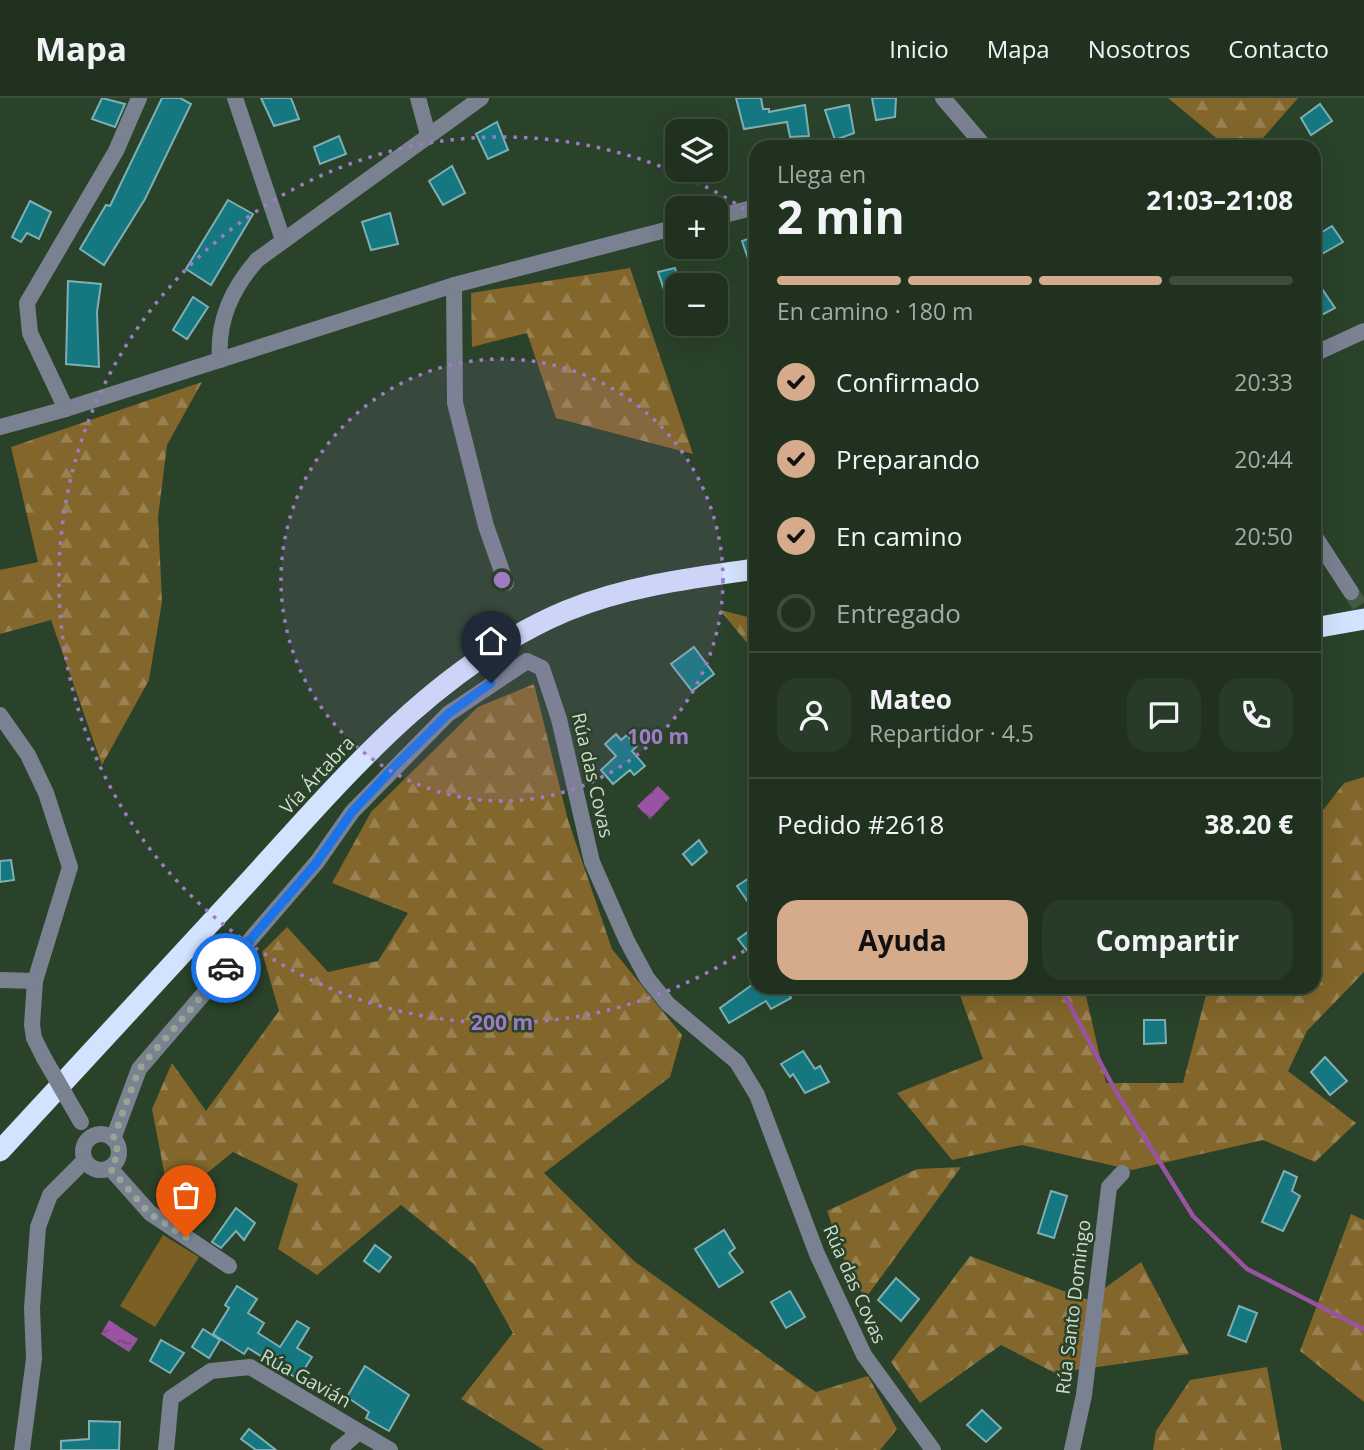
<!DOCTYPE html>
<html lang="es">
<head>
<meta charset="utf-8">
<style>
	:root { --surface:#20321f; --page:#283a28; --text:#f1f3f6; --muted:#a2aaa4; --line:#3d4d3d; --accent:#d6ab8b }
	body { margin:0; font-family:"Open Sans",sans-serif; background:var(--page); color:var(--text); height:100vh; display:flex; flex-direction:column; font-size:26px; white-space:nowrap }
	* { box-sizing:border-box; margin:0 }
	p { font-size:23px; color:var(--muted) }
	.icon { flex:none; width:38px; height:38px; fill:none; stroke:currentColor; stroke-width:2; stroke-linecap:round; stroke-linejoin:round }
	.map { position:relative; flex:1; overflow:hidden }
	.panel { position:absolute; left:749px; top:42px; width:572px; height:854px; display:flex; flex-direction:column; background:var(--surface); border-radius:21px; box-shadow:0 7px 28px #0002,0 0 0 2px var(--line) }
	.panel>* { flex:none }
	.controls { position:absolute; left:665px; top:21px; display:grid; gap:14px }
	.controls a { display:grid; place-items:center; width:63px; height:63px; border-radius:14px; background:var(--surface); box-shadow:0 7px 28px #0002,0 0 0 2px var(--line); font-size:35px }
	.pin { position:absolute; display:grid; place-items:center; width:60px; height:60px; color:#fff; margin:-72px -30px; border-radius:50% 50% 50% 0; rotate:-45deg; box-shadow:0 0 7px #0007 }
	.pin .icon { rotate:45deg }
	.courier { position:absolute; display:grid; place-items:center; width:70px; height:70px; margin:-35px; border:5px solid #1a73e8; border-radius:50%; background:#fff; color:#222; box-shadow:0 2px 9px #0007 }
	.summary em { font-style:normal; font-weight:700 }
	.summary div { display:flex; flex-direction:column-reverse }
	.summary { display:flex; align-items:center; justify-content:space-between; height:119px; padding:0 28px }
	h1 { font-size:46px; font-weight:700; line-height:52px }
	.bar { display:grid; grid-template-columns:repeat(4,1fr); gap:10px 7px; align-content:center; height:84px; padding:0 28px }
	.bar i { height:9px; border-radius:5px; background:var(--line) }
	.bar .active { background:var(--accent) }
	.bar p { grid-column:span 4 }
	.line { display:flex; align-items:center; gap:18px; padding:0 28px; border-top:2px solid var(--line) }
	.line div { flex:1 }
	.round { display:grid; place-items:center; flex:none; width:74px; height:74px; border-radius:21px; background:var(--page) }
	ol { padding:0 28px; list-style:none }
	li { display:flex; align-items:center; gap:21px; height:77px }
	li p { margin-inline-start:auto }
	li .icon { padding:7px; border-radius:50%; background:var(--accent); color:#111; stroke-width:4 }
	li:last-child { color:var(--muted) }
	li i { width:38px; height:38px; border:4px solid var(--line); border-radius:50% }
	.cta { display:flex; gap:14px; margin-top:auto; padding:14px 28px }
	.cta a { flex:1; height:80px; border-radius:21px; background:var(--accent); color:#111; font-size:28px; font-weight:700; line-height:80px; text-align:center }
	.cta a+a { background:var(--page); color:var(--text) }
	header { display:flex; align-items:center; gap:42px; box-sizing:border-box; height:98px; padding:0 35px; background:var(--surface); border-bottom:2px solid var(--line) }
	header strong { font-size:33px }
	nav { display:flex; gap:38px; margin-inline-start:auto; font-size:24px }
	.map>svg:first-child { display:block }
	.forest { fill:url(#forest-firs) }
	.pitch { fill:#7b5f23 }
	.water { fill:url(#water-ripples) }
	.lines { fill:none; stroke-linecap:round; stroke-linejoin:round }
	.stream { stroke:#9a53a2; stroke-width:4.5 }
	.building { fill:#157880; stroke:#7eafb4; stroke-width:2 }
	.minor-tunnel { stroke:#435942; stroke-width:16; stroke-dasharray:16 8; stroke-linecap:butt }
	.minor { stroke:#7a8190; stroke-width:16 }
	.highway { stroke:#d3e2fe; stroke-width:21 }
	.minor-bridge { stroke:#7a8190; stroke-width:16 }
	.done { stroke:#95a694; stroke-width:7; stroke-dasharray:0 12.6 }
	.route { stroke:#1a73e8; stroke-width:9 }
	.ring { fill:none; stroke:#a07bc5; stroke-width:3.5; stroke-dasharray:3.5 7 }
	.labels { text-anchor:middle; stroke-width:5; stroke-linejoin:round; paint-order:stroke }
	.street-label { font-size:19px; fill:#cedccd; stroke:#2a4229 }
	.centre { fill:#a07bc5; stroke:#2a4229; stroke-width:3.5 }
	.ring-label { font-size:21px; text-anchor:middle; font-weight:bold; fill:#a07bc5; stroke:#2a4229; stroke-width:5; stroke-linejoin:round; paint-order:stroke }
</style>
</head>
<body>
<header>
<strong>Mapa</strong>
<nav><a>Inicio</a><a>Mapa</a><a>Nosotros</a><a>Contacto</a></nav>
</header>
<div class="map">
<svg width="1364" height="1352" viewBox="0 0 1364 1352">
	<defs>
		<pattern id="forest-firs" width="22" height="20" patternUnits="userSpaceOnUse" patternTransform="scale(1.75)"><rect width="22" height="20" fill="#82662b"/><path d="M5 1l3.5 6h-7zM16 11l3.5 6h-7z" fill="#988252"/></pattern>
		<pattern id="water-ripples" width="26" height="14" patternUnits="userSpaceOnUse" patternTransform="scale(1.75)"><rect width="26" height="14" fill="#9a53a2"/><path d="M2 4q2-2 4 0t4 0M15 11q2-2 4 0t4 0" fill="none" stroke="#714b75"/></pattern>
	</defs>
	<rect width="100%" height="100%" fill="#2a4229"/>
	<!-- forest -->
	<g class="forest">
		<path d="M1168 0H1298L1255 49H1227Z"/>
		<path d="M630 170 693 356 556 320 527 235 472 249 471 195Z"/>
		<path d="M202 284 167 347 158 419 162 504 149 582 102 667 51 522 0 536V472L38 464 11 349Z"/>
		<path d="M720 512 756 521V556Z"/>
		<path d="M534 586 568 722 612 851 682 937 670 979 544 1075 634 1163 816 1294 868 1278 897 1331 880 1352H544L461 1301 513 1235 474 1166 401 1107 317 1177 278 1151 298 1086 233 1054 170 1105 152 1011 172 965 206 1013 279 913 262 854 287 829 328 874 378 863 408 815 332 785 371 714 478 609Z"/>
		<path d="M1364 679V874L1307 933 1288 973 1356 1025 1315 1064 1263 1042 1132 1072 1022 1047 952 1062 897 995 983 961 957 889H1084L1106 985H1183L1208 889H1314V724L1344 685Z"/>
		<path d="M961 1069 865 1201 845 1164 827 1113 917 1071Z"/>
		<path d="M1351 1116 1364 1122V1304L1300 1253Z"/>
		<path d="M970 1158 1088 1202 1141 1164 1189 1256 1055 1275 1001 1247 920 1305 891 1264Z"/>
		<path d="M1267 1269 1282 1352H1153L1156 1333 1190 1282Z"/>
	</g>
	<!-- pitch -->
	<path class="pitch" d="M163 1137 199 1159 155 1229 120 1208Z"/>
	<!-- water -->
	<g class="water">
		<path d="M658 688 670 700 650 721 637 708Z"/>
		<path d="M109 1222 138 1241 129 1254 101 1236Z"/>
	</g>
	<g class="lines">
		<!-- stream -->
		<path class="stream" d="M1060 889 1115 992 1193 1118 1247 1171 1364 1231"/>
	</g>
	<!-- building -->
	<g class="building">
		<path d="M102 0 125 6 115 29 92 21Z"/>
		<path d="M162 0H180L191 6 145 101 104 167 80 151 106 107 110 108Z"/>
		<path d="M261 0H291L299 21 274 28Z"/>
		<path d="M736 0H761L763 11H769V14L805 7 809 38 790 39 787 24 744 31Z"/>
		<path d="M872 0H896L895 19 876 22Z"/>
		<path d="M1320 6 1332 23 1311 37 1301 20Z"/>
		<path d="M849 7 854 35 835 42 825 12Z"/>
		<path d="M497 24 508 52 488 61 476 36Z"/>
		<path d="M339 38 346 56 320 66 314 49Z"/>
		<path d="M452 68 465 95 443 107 429 83Z"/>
		<path d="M228 102 253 116 211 187 186 171Z"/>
		<path d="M30 103 51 114 39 141 27 135 21 144 12 139Z"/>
		<path d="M390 115 398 146 371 152 362 124Z"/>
		<path d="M1332 128 1343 144 1320 157 1314 148V139Z"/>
		<path d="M756 138V178H754L742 143Z"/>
		<path d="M675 170 680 187H677L675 224 658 174Z"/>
		<path d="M1314 179 1335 210 1314 221Z"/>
		<path d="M68 183 101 186 97 214 99 269 66 266Z"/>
		<path d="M193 199 208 209 187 241 173 232Z"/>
		<path d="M694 549 714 576 692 593 671 566Z"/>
		<path d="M616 636 621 642 627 637 637 648 632 653 645 668 634 677 630 672 613 686 601 672 616 658 605 646Z"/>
		<path d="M699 742 707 754 692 767 683 756Z"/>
		<path d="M11 762 14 782 0 784V763Z"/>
		<path d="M749 780 756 789V799L748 804 737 788Z"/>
		<path d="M756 828V864L738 841Z"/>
		<path d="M756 884V889H786L791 900 771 911 766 903 729 925 720 910Z"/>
		<path d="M1144 922H1165L1166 945 1144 946Z"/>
		<path d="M803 953 815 971 820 968 829 984 805 995 793 976 790 979 781 966Z"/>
		<path d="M1325 959 1347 983 1330 997 1311 974Z"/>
		<path d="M1284 1073 1297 1079 1292 1093 1300 1098 1283 1133 1262 1124Z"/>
		<path d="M1051 1093 1067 1098 1054 1140 1038 1135Z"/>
		<path d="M236 1110 255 1125 244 1142 236 1133 221 1150 212 1144Z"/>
		<path d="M724 1132 735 1150 729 1155 743 1174 719 1189 695 1151Z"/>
		<path d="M375 1147 391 1159 379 1174 364 1163Z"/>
		<path d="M896 1180 919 1201 901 1223 878 1202Z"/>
		<path d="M237 1188 257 1201 248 1215 264 1225 258 1235 280 1249 297 1223 309 1230 297 1250 312 1259 298 1281 248 1250 244 1256 213 1236 229 1210 225 1207Z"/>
		<path d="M790 1193 805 1219 786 1230 771 1204Z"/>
		<path d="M1239 1208 1257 1215 1246 1244 1228 1237Z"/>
		<path d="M203 1231 220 1242 209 1260 192 1249Z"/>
		<path d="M161 1242 184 1255 170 1275 150 1263Z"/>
		<path d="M365 1268 409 1297 389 1333 366 1320 369 1314 347 1299Z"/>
		<path d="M982 1312 1001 1330 986 1344 967 1327Z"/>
		<path d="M89 1323 120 1324 119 1352H61V1343L89 1341Z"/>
		<path d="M249 1331 276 1352H256L241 1341Z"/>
	</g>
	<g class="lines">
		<!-- minor-tunnel -->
		<path class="minor-tunnel" d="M1351 494 1364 514"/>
		<!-- minor -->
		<g class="minor">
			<path d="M235 0 283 142"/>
			<path d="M418 0 428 37"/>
			<path d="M943 0 985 49"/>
			<path d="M716 119 756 109"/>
			<path d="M454 187 455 305 486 428 506 485"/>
			<path d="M1314 256 1364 233"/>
			<path d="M220 262C217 222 232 191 257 162L481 0"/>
			<path d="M66 311 30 235 27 205 116 53 139 0"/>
			<path d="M0 329 66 311 454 187 677 129"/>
			<path d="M1314 437 1351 494"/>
			<path d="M0 617 28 657 46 695 70 769 35 883 32 927 34 940 44 960"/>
			<path d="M0 882 35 883"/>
			<circle cx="101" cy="1054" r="18"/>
			<path d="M113 1041 139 971 317 764 352 714 448 616 527 563 542 570 559 621 592 764 627 843 647 880 668 906 737 964 757 997 817 1156 864 1257 933 1352"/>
			<path d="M110 1070 150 1115 229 1168"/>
			<path d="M22 1352 34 1261 32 1210 38 1129 50 1097 85 1062"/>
			<path d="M166 1352 171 1300 211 1273 250 1269 390 1352"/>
			<path d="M338 1352 359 1334"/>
			<path d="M1072 1352 1084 1297 1109 1089 1122 1075"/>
		</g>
		<!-- highway -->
		<g class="highway">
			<path d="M1314 530 1364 521"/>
			<path d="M0 1053C80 967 160 880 240 793 336 689 431 570 566 513 627 488 691 480 756 471"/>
		</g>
		<!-- minor-bridge -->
		<path class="minor-bridge" d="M44 960 81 1024"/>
	</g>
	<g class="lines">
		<!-- done -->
		<path class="done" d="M186 1139 149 1115 110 1070 119 1056 113 1041 139 971 226 870"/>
		<!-- route -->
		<path class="route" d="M226 870 317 764 352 714 395 668 448 616 491 585"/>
	</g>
	<!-- distance rings -->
	<circle cx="502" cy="482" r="221" fill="#a07bc5" fill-opacity=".12"/>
	<g class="ring">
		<circle cx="502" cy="482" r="221"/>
		<path d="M753 847A443 443 0 1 1 753 117"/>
	</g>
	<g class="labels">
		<!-- street labels -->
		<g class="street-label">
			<text transform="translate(317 677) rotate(-47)" y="7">Vía Ártabra</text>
			<text transform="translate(593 677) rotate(77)" y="7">Rúa das Covas</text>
			<text transform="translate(855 1186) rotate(66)" y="7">Rúa das Covas</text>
			<text transform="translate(1073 1209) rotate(-83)" y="7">Rúa Santo Domingo</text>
			<text transform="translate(306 1280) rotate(29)" y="7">Rúa Gavián</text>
		</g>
	</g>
	<circle cx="502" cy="482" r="10" class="centre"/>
	<g class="ring-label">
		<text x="658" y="646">100 m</text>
		<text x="502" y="932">200 m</text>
	</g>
</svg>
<div class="controls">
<a><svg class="icon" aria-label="layers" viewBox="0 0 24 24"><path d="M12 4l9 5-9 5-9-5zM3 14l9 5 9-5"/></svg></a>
<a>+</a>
<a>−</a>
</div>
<div class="pin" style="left:186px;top:1139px;background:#ea580c"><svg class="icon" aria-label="bag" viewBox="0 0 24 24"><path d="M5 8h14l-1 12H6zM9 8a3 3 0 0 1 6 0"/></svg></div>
<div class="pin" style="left:491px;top:585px;background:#1f2937"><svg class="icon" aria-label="home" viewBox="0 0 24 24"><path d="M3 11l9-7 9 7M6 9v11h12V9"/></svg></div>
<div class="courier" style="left:226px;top:870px"><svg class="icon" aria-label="car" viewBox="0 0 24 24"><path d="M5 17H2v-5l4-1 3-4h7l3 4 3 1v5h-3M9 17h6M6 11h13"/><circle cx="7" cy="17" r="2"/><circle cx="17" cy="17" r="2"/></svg></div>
<section class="panel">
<div class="summary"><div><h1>2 min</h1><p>Llega en</p></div><em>21:03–21:08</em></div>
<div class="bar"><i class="active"></i><i class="active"></i><i class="active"></i><i></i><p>En camino · 180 m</p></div>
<ol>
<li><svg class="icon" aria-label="check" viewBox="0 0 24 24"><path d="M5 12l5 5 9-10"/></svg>Confirmado<p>20:33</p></li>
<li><svg class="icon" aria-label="check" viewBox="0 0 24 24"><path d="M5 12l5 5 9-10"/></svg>Preparando<p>20:44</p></li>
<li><svg class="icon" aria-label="check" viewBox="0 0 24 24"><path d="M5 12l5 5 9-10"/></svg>En camino<p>20:50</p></li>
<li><i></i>Entregado</li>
</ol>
<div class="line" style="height:126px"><a class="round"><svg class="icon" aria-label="person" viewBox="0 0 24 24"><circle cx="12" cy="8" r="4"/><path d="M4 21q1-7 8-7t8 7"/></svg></a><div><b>Mateo</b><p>Repartidor · 4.5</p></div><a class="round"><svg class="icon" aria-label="chat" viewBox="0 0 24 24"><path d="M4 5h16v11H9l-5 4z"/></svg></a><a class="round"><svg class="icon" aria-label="phone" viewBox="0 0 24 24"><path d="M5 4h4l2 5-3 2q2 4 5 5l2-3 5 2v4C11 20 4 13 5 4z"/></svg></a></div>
<div class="line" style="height:91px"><div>Pedido #2618</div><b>38.20 €</b></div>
<div class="cta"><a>Ayuda</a><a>Compartir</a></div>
</section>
</div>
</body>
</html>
